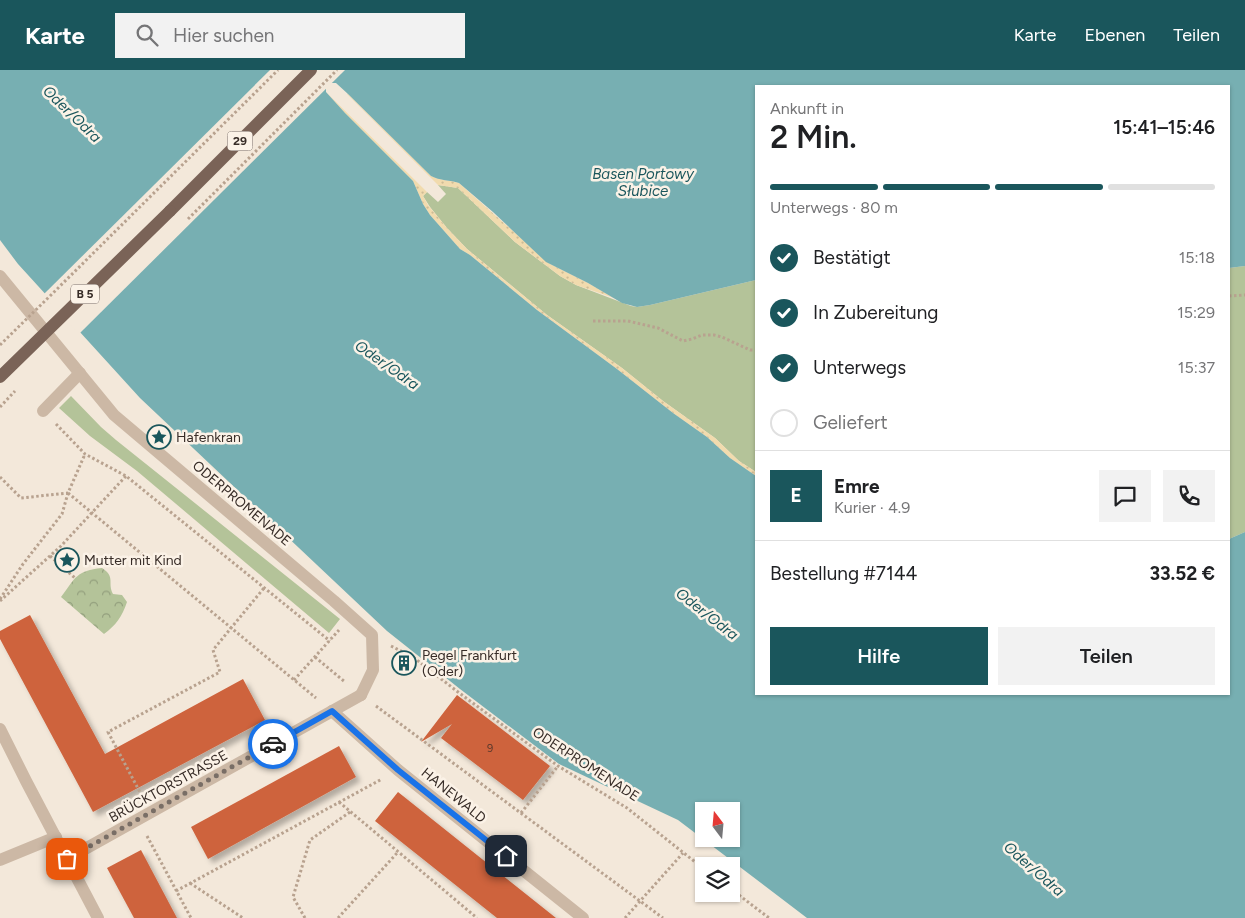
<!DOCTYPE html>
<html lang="de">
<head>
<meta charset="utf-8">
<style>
	:root { --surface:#fff; --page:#f2f2f2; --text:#202124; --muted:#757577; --line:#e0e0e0; --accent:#1a565c }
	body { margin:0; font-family:Figtree,sans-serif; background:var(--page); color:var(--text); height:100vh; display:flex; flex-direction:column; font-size:19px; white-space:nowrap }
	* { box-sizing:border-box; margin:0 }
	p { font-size:16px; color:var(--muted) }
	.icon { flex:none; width:28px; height:28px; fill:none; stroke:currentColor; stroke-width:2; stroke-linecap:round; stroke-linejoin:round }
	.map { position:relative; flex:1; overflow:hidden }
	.details { position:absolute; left:755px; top:15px; width:475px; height:610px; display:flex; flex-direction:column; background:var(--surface); border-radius:0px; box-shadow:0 1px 4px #0004 }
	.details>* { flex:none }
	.needle { width:32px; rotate:344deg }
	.controls { position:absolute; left:695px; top:732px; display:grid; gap:10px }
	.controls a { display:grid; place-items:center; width:45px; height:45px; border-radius:0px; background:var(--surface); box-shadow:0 1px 4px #0004; font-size:25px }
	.pin { position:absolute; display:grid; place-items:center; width:42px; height:42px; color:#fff; margin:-21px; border-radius:10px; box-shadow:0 2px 8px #0006 }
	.courier { position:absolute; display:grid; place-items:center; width:50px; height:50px; margin:-25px; border:4px solid #1a73e8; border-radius:50%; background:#fff; color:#222; box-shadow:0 1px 6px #0007 }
	.head em { font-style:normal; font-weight:600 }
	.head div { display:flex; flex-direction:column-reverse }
	.head { display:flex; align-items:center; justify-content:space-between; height:85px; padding:0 15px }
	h1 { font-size:32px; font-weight:600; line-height:38px }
	.bar { display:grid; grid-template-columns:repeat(4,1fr); gap:8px 5px; align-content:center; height:60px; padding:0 15px }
	.bar i { height:6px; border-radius:4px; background:var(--line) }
	.bar .active { background:var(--accent) }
	.bar p { grid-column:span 4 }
	.line { display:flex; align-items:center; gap:12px; padding:0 15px; border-top:1px solid var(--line) }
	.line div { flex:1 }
	.round { display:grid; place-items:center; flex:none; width:52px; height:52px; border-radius:0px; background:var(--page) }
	ol { padding:0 15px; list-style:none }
	li { display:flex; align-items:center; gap:15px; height:55px }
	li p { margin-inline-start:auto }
	li .icon { padding:5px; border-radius:50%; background:var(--accent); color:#fff; stroke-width:4 }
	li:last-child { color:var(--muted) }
	li i { width:28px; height:28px; border:2px solid var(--line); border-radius:50% }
	.cta { display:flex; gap:10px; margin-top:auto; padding:10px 15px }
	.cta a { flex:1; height:58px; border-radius:0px; background:var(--accent); color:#fff; font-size:20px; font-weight:600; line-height:58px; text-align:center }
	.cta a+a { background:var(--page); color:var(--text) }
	header { display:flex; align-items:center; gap:30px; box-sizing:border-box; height:70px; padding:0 25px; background:var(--accent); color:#fff }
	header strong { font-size:24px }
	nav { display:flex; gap:28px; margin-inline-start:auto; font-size:18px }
	.search { width:350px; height:45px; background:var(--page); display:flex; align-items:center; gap:12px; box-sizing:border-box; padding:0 18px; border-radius:0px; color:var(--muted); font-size:19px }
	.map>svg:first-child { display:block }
	.grass { fill:#b4c399 }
	.forest { fill:url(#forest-crowns) }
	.sand { fill:url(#sand-dots) }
	.water { fill:#77afb2; fill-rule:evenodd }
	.pier { fill:#f3e8da }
	.building { fill:#ce633d; filter:url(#shadow) }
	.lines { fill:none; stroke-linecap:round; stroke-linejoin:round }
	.path { stroke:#b8a28f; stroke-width:3; stroke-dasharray:2.5 2.5; stroke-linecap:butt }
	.pedestrian { stroke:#ccb8a5; stroke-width:12 }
	.minor { stroke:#ccb8a5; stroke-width:12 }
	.primary { stroke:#7a6357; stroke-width:12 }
	.path-bridge { stroke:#b8a28f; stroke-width:3; stroke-dasharray:2.5 2.5; stroke-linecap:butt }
	.primary-bridge { stroke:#7a6357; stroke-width:12 }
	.done { stroke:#796e66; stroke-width:5; stroke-dasharray:0 9 }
	.route { stroke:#1a73e8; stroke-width:6 }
	.labels { text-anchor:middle; stroke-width:5; stroke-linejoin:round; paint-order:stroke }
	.number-label { font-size:11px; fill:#5d3a2c }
	.shield { fill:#fbf2e7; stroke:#726761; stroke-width:1 }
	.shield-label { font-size:12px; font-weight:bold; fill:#372c27 }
	.poi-label { font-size:14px; fill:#372c27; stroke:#fbf2e7; text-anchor:start }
	.street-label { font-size:14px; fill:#372c27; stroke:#fbf2e7 }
	.water-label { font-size:15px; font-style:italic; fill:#1a565c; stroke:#fbf2e7 }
</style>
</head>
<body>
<header>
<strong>Karte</strong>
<div class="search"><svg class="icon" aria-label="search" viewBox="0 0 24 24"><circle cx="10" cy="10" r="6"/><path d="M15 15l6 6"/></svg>Hier suchen</div>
<nav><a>Karte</a><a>Ebenen</a><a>Teilen</a></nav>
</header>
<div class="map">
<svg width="1245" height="848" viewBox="0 0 1245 848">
	<defs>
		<pattern id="forest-crowns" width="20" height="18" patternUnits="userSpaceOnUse" patternTransform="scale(1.25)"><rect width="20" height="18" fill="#b4c399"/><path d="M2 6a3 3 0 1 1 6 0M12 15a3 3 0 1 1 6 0" fill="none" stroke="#939f7d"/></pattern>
		<pattern id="sand-dots" width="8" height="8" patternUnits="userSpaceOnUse" patternTransform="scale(1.25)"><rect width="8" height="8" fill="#f1dbae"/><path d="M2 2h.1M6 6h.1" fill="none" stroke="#cfbc96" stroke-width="1.8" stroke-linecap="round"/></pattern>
		<filter id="shadow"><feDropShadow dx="4.5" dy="4.5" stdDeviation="2.5" flood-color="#0004"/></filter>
	</defs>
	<rect width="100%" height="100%" fill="#f3e8da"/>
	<!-- grass -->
	<g class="grass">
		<path d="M438 115 458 118 515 172 560 206 576 215 631 236 637 237 650 235 756 210V402L739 391 715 368 663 331 622 298 547 245 467 179 447 158 430 137 423 126 427 122 438 132 446 124Z"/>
		<path d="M1245 196V462L1229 469V198Z"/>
		<path d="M71 326 101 357 116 370 340 549 329 563 137 401 90 366 59 338Z"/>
	</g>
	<!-- forest -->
	<path class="forest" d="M102 498C116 507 107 513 113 524L122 525 127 532C122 547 116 555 104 564L61 527C76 507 76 501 102 498Z"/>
	<!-- sand -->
	<g class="sand">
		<path d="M326 22 427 122 423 126 428 135 447 158 467 179 547 245 622 298 663 331 715 368 739 391 756 402V406L730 388 707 367 673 343 617 299 537 240 470 185 460 179 430 145 423 134 413 111 345 43Z"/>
		<path d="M347 24H348L431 106C440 111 450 110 459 113L550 194 588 213 614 228 576 215 560 206 515 172 458 118 438 115Z"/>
	</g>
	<!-- water -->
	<path class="water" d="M0 0H1245V196L1229 198V16H756V210L650 235 637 237 622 233 588 213 546 192 493 142 459 113C450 110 440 111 431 106L348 24 336 13H326V22L345 43 413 111 423 134 430 145 460 179 470 185 537 240 617 299 673 343 707 367 730 388 756 406V624H1229V469L1245 462V848H807L678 750 559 694 460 619 387 561 140 328 18 194 0 170ZM704 741H731V769H704Z"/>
	<!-- pier -->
	<path class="pier" d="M270 0H345L79 264 43 225Z"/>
	<!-- building -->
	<g class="building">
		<path d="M30 545 105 684 243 609 265 650 93 742 0 569V561Z"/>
		<path d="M457 625 550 696 523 730 441 668 452 654 421 672Z"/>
		<path d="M339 676 356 707 208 789 191 757Z"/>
		<path d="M398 722 507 809 556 848H497L375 751Z"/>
		<path d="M141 780 177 848H134L107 798Z"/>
	</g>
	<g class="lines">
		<!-- path -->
		<g class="path">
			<path d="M50 226 278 0"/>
			<path d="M1229 226 1245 225"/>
			<path d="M593 251H628L658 258 683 271 692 269 702 265H714L722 267 750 280H756"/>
			<path d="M56 354 85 384 126 406 330 571"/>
			<path d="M0 407 21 428 68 423"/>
			<path d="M68 423 316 628"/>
			<path d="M50 486 75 508"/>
			<path d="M0 529 23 494 62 444 68 423 85 384"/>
			<path d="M0 531 61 476 126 406"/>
			<path d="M391 576 413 587 458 622 558 696 627 738 704 799"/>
			<path d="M315 587 345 612"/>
			<path d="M294 610 339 560"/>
			<path d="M376 636 663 848"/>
			<path d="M142 726 108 662 220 602 213 580 264 518"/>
			<path d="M339 732 477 848"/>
			<path d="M521 743 558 696"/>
			<path d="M147 766 191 848"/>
			<path d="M190 813 243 848"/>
			<path d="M731 819 769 848"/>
			<path d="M176 821 382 709"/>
			<path d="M305 848 293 827 310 770 350 742"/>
			<path d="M338 848 398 782"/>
			<path d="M625 848 683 783"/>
		</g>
		<!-- pedestrian -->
		<g class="pedestrian">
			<path d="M0 206 114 345 334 531 372 565 373 600 361 625"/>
			<path d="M43 341 80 303"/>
		</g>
		<!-- minor -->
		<g class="minor">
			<path d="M332 641 398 700 583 848"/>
			<path d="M0 659 26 711 98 848"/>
			<path d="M67 789 361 625"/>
			<path d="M0 790 56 767"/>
		</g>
		<!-- primary -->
		<path class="primary" d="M170 141 311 0"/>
		<!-- path-bridge -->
		<g class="path-bridge">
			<path d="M188 149 337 0"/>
			<path d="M0 275 50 226"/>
			<path d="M0 337 15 321"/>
		</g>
		<!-- primary-bridge -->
		<path class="primary-bridge" d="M0 307 170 141"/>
	</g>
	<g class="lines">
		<!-- done -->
		<path class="done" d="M67 789 273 674"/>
		<!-- route -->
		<path class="route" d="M273 674 332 641 398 700 506 786"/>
	</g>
	<!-- icons -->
	<defs>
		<g id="sight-ring" transform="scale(1.25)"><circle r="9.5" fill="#fbf2e7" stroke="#1a565c" stroke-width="1.5"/><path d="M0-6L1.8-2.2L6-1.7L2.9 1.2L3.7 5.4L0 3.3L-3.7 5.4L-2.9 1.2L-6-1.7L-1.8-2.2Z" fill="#1a565c"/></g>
		<g id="building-ring" transform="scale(1.25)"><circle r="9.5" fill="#fbf2e7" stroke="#1a565c" stroke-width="1.5"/><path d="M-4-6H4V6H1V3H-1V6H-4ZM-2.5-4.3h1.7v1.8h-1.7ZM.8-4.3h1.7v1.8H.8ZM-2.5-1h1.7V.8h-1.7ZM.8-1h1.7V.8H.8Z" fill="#1a565c"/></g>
	</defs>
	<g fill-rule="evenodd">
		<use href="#sight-ring" x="159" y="367"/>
		<use href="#sight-ring" x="67" y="490"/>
		<use href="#building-ring" x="404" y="593"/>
	</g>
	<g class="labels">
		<!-- number labels -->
		<g class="number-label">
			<text x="490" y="682">9</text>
		</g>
		<!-- shield labels -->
		<g class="shield">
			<rect x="227.5" y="61.5" width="25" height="19" rx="4"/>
			<rect x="71" y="214.5" width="28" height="19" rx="4"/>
		</g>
		<g class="shield-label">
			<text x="240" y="75">29</text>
			<text x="85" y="228">B 5</text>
		</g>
		<!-- poi labels -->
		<g class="poi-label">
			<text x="176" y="372">Hafenkran</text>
			<text x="84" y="495">Mutter mit Kind</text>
			<text x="422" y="590">Pegel Frankfurt<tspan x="422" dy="16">(Oder)</tspan></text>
		</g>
		<!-- street labels -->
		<g class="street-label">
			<text transform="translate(242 433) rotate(40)" y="5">ODERPROMENADE</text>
			<text transform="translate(586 694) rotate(33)" y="5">ODERPROMENADE</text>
			<text transform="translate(168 716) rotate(-29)" y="5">BRÜCKTORSTRASSE</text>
			<text transform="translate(454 725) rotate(39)" y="5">HANEWALD</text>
		</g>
		<!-- water labels -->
		<g class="water-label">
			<text transform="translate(72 44) rotate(44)" y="5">Oder/Odra</text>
			<text x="643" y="109">Basen Portowy<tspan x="643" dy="17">Słubice</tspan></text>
			<text transform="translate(387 295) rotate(35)" y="5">Oder/Odra</text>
			<text transform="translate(707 544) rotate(38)" y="5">Oder/Odra</text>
			<text transform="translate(1034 799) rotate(41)" y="5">Oder/Odra</text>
		</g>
	</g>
</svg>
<div class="controls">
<a><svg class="needle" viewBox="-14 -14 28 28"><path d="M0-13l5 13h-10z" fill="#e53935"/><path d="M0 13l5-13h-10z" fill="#757577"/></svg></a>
<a><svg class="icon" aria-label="layers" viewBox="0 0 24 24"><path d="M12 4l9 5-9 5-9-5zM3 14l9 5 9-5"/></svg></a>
</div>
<div class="pin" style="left:67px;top:789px;background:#ea580c"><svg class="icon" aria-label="bag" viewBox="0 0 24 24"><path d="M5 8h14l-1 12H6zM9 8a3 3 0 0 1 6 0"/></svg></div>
<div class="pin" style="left:506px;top:786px;background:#1f2937"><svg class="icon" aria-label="home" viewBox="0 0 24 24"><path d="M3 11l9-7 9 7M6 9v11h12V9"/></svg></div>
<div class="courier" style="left:273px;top:674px"><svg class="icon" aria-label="car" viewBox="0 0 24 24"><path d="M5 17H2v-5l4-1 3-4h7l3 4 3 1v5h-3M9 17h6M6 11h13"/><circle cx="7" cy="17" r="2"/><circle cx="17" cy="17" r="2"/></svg></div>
<section class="details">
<div class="head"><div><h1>2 Min.</h1><p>Ankunft in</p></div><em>15:41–15:46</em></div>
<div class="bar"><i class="active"></i><i class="active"></i><i class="active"></i><i></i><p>Unterwegs · 80 m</p></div>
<ol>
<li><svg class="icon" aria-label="check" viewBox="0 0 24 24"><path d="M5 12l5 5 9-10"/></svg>Bestätigt<p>15:18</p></li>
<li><svg class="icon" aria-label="check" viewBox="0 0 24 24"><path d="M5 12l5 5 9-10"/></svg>In Zubereitung<p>15:29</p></li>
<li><svg class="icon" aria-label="check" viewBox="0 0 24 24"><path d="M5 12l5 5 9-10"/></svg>Unterwegs<p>15:37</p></li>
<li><i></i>Geliefert</li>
</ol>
<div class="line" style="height:90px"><b class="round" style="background:var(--accent);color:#fff">E</b><div><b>Emre</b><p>Kurier · 4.9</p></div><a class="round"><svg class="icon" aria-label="chat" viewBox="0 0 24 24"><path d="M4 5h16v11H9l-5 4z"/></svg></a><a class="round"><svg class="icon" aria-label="phone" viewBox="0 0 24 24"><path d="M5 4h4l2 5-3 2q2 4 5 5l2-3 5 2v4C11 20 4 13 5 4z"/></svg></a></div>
<div class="line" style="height:65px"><div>Bestellung #7144</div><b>33.52 €</b></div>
<div class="cta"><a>Hilfe</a><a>Teilen</a></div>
</section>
</div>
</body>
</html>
